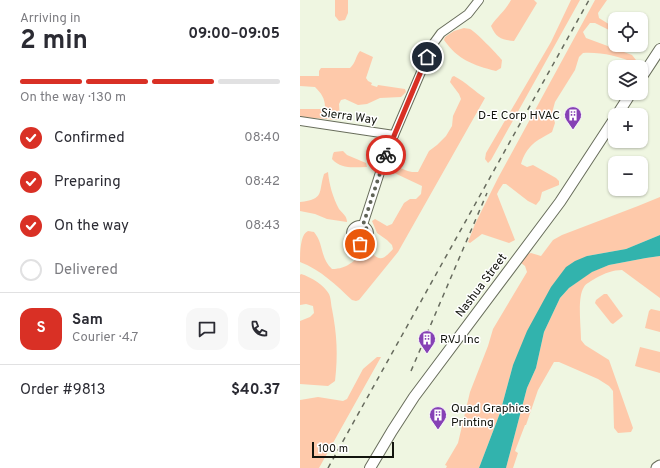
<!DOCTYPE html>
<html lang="en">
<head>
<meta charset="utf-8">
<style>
	:root { --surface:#fff; --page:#f7f7f7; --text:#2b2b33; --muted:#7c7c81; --line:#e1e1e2; --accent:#d93025 }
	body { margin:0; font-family:Overpass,sans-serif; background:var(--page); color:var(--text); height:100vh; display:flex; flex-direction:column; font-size:15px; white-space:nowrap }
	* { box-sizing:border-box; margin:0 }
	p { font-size:13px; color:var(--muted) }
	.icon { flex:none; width:22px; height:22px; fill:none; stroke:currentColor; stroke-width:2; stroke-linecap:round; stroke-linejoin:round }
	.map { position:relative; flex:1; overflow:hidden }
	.details { display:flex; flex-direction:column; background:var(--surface); width:300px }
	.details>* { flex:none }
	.fabs { position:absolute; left:308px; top:12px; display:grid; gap:8px }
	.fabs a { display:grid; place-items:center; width:40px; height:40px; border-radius:8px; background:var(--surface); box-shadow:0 1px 3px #0004; font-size:20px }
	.scale { position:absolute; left:12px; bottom:10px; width:82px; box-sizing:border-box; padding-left:4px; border:2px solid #12140d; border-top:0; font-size:11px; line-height:14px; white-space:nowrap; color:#12140d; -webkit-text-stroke:3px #fff; paint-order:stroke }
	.pin { position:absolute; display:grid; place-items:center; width:34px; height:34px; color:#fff; margin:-17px; border:2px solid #fff; border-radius:50%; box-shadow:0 1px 4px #0007 }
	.courier { position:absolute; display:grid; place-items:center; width:40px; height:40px; margin:-20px; border:3px solid #d93025; border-radius:50%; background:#fff; color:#222; box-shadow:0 1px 5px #0007 }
	.headline em { font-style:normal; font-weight:700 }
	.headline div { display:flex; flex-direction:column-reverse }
	.headline { display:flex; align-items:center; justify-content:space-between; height:68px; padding:0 20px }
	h1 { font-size:26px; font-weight:700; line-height:30px }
	.bar { display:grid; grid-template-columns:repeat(4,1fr); gap:6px 4px; align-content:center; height:48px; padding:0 20px }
	.bar i { height:5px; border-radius:3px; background:var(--line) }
	.bar .current { background:var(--accent) }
	.bar p { grid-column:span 4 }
	.line { display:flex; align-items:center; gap:10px; padding:0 20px; border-top:1px solid var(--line) }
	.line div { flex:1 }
	.round { display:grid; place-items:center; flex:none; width:42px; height:42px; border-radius:12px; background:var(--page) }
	ol { padding:0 20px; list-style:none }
	li { display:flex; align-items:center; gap:12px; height:44px }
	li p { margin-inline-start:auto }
	li .icon { padding:4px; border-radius:50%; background:var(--accent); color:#fff; stroke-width:4 }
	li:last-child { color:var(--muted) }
	li i { width:22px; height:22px; border:2px solid var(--line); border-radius:50% }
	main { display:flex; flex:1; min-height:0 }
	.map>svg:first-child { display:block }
	.green { fill:#fec9aa }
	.water { fill:#32b3ad }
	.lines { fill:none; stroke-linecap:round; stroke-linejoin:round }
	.minor-casing { stroke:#686d5b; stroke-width:10 }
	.major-casing { stroke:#686d5b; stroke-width:12 }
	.highway-casing { stroke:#686d5b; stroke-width:13 }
	.minor { stroke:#fff; stroke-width:8 }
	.major { stroke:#fff; stroke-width:10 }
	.highway { stroke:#fff; stroke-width:11 }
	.rail { stroke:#676b5e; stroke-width:1.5; stroke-dasharray:5 5; stroke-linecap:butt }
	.done { stroke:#5f6357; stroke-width:4; stroke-dasharray:0 7.2 }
	.route { stroke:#d93025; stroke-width:5 }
	.labels { text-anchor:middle; stroke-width:3; stroke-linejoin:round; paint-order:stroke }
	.poi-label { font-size:12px; fill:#12140d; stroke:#fff; text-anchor:start }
	.street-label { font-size:12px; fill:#12140d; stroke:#fff }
</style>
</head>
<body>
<main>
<section class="details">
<div class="headline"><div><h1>2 min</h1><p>Arriving in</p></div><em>09:00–09:05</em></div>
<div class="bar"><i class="current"></i><i class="current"></i><i class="current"></i><i></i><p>On the way · 130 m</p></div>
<ol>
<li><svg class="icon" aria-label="check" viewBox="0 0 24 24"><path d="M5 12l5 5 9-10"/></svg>Confirmed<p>08:40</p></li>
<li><svg class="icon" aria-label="check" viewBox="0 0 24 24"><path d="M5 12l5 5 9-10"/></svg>Preparing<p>08:42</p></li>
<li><svg class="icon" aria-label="check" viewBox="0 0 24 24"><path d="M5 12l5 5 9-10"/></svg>On the way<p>08:43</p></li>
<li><i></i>Delivered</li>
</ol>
<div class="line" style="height:72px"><b class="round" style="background:var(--accent);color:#fff">S</b><div><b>Sam</b><p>Courier · 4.7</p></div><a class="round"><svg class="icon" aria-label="chat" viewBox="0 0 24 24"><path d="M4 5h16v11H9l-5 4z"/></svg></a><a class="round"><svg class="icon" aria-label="phone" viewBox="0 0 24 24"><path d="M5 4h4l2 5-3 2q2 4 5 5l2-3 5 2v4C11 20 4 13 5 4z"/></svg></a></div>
<div class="line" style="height:52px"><div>Order #9813</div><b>$40.37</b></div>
</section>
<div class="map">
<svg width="360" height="468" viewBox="0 0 360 468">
	<rect width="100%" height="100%" fill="#eff6e1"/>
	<!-- green -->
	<g class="green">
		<path d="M35 0H48V13L45 20 39 21 35 16Z"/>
		<path d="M211 0H234L237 3 214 41C202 40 196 38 191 26 197 17 206 10 211 0Z"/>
		<path d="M271 0H280L191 160 188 163 185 159 186 153 251 42Z"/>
		<path d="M295 0H307L298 13 299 18 315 28V33L295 23H290L283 32 286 38 332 55 336 60 335 63C318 56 301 52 283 53L279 57 275 70 255 102 252 113 255 123 252 132C236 141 227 145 221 164L227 167 233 165 256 178 259 181V185L242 192 240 200 236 205 228 201 206 184H203L199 190 197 194 215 240 209 243 182 234 170 243 168 242 175 224 198 178Z"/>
		<path d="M164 28C165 28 169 29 170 29 176 32 197 54 202 60L201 68 196 71C173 65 158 60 144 40L145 37 154 31Z"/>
		<path d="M60 51 73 57 66 78 68 81 72 83 71 85 77 87 78 85 105 89 106 92 101 97 80 98 67 104 58 105 45 99 41 100 39 104 40 120 0 117V109H22L25 107C25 98 21 93 15 87L0 86V76H19V71L21 68H50C56 63 55 57 60 51Z"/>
		<path d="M154 76C166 82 174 91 185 98L98 252 59 300 56 301 52 300C36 285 21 270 0 262 0 254 0 234 8 231 8 231 14 232 14 232 24 244 20 258 32 269 51 269 54 257 70 251 80 262 83 260 93 249L92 245 87 240 77 233 72 221 75 219 87 226 92 224 104 203 110 199H116L121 194 122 186 88 170 90 166C100 165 105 173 118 172L129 151 137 145 146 136 152 126 153 116 161 99 159 94 150 82 152 77Z"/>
		<path d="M43 151 47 155 66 163 67 167C54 167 42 170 32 159L33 154 34 152Z"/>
		<path d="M28 172C29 184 33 198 39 209 43 214 47 216 47 222L27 219 15 214 0 211V202C25 199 18 193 24 174Z"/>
		<path d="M360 197V235L326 249 287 256 213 365 200 413 179 468H146L147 466 145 465 158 443 170 392 188 346 193 329 227 272 225 266 221 263 224 255 231 253 241 256 253 240 262 235 338 206Z"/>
		<path d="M360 256V298L322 270C313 270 305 273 296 278 292 281 286 283 284 287 277 297 281 326 281 340L285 345 309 360 333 428 331 432 318 433 314 428 313 391 309 386 298 379 259 362H254L238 390 226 425H225L215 451 218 453 213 468H206L227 388 236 368 244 332 260 298 269 288 291 272 309 265 346 258Z"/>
		<path d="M1 274C11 277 24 285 29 294 31 298 31 305 32 309 37 335 38 355 35 381L28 386 0 384V321L10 317 14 313 13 306 6 304 0 305V275Z"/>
		<path d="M304 294H307L323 316 313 324 311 323 295 303 296 300Z"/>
		<path d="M351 309 360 311V332L345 328 349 311Z"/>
		<path d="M340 347 360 352V373L335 366Z"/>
		<path d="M77 357H81L19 468H0V400L18 397 43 401 47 399 63 369Z"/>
	</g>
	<!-- water -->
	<path class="water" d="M360 235V256L346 258 309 265 292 272 269 288 260 298 244 332 236 368 227 388 206 468H179L200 413 213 365 227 331 251 287 266 267 275 261 287 256 326 249Z"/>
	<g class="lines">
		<!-- minor casing -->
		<g class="minor-casing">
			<g id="minor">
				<path d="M0 121 94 135"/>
				<circle cx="60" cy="234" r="9"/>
				<path d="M63 225 86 154 133 44 141 33 168 14 179 0"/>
			</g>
		</g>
		<!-- major casing -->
		<g class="major-casing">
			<g id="major">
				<path d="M341 78 360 49"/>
				<path d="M317 115 331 93"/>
				<path d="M70 468 92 431 114 397 260 202 315 118"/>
			</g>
		</g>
		<!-- highway casing -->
		<g class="highway-casing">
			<path id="highway" d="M357 468 360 466"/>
		</g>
		<!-- minor -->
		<use href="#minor" class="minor"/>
		<!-- major -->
		<use href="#major" class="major"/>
		<!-- highway -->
		<use href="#highway" class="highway"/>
		<!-- rail -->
		<g class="rail">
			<path d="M111 371 187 193"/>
			<path d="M28 468 289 0"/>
		</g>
	</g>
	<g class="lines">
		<!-- done -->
		<path class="done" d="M60 244 66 242 69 237 68 230 63 225 86 155"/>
		<!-- route -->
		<path class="route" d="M86 155 127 57"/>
	</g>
	<!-- icons -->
	<defs>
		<g id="building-pin" transform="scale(0.9)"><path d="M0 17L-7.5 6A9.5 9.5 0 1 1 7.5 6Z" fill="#8641b5" stroke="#fff"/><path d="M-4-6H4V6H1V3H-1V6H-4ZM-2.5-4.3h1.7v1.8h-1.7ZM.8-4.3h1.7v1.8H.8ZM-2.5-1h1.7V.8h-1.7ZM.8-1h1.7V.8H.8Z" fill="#fff"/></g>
	</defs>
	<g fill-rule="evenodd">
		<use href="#building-pin" x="273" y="115"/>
		<use href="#building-pin" x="127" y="339"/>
		<use href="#building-pin" x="138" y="415"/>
	</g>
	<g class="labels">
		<!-- poi labels -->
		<g class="poi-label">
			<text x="260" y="119" text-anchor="end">D-E Corp HVAC</text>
			<text x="140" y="343">RVJ Inc</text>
			<text x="151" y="412">Quad Graphics<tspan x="151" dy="14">Printing</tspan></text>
		</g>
		<!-- street labels -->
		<g class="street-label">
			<text transform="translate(49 116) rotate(8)" y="4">Sierra Way</text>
			<text transform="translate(181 285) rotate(-53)" y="4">Nashua Street</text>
		</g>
	</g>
</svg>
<div class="fabs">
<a><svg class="icon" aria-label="locate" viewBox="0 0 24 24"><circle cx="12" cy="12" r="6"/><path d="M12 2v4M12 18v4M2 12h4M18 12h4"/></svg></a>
<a><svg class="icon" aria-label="layers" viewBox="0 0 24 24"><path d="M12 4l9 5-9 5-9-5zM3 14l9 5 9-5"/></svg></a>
<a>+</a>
<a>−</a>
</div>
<div class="scale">100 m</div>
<div class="pin" style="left:60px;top:244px;background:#ea580c"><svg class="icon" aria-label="bag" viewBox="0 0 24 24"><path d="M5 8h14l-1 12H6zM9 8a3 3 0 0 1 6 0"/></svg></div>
<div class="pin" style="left:127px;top:57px;background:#1f2937"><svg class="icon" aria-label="home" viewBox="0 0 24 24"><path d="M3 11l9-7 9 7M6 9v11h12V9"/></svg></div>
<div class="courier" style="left:86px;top:155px"><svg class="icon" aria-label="bike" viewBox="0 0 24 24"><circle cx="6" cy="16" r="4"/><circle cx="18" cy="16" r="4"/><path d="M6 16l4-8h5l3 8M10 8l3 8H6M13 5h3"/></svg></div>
</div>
</main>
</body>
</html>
